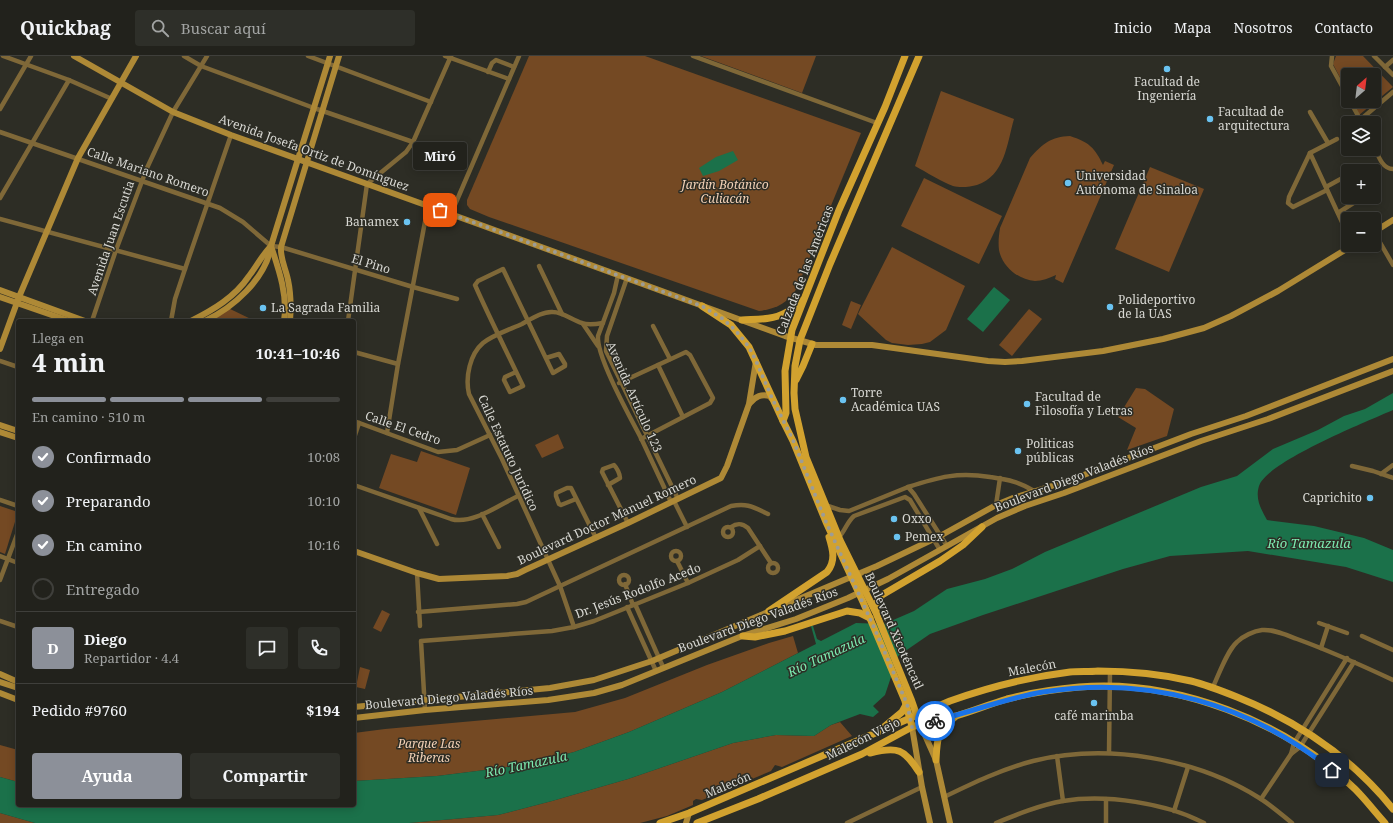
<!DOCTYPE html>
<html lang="es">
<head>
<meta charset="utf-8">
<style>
	:root { --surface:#22221c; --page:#2e2f29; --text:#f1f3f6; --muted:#a2a4a3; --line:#3f3f3b; --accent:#8c9099 }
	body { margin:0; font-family:"Noto Serif",serif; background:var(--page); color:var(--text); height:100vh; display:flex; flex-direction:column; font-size:15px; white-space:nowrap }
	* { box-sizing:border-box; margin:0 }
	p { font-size:13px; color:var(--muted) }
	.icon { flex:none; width:22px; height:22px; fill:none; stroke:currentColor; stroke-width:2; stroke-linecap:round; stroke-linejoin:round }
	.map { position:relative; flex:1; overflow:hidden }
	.panel { position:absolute; left:16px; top:263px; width:340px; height:488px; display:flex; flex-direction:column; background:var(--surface); border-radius:4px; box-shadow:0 2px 10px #0003,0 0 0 1px var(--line) }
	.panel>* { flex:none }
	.needle { width:26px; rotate:28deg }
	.controls { position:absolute; left:1341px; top:12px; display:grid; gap:8px }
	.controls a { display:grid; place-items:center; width:40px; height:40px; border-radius:4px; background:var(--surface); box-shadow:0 2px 10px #0003,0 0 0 1px var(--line); font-size:20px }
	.pin { position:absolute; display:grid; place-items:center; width:34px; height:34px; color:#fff; margin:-17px; border-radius:8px; box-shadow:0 2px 6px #0006 }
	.courier { position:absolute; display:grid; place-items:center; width:40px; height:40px; margin:-20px; border:3px solid #1a73e8; border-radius:50%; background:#fff; color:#222; box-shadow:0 1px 5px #0007 }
	.bubble { position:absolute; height:28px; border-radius:4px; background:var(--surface); box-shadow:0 2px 10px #0003,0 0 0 1px var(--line); font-size:13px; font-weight:700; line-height:28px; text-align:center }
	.headline em { font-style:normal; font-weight:700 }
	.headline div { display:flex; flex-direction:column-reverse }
	.headline { display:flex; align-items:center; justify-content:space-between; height:68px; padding:0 16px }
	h1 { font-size:26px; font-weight:700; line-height:30px }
	.bar { display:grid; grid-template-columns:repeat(4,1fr); gap:6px 4px; align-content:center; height:48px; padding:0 16px }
	.bar i { height:5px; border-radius:3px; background:var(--line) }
	.bar .on { background:var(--accent) }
	.bar p { grid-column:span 4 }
	.line { display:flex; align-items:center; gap:10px; padding:0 16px; border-top:1px solid var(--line) }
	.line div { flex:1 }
	.round { display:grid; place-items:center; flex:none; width:42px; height:42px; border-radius:4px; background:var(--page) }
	ol { padding:0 16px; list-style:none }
	li { display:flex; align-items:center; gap:12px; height:44px }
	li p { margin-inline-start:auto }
	li .icon { padding:4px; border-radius:50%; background:var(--accent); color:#fff; stroke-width:4 }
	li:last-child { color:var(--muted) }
	li i { width:22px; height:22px; border:2px solid var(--line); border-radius:50% }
	.primary-button { display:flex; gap:8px; margin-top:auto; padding:8px 16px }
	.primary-button a { flex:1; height:46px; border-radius:4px; background:var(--accent); color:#fff; font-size:16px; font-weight:700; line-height:46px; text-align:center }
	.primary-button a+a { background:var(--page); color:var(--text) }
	header { display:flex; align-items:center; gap:24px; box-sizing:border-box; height:56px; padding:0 20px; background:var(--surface); border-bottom:1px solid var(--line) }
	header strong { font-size:19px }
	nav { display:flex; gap:22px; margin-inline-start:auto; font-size:14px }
	.search { width:280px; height:36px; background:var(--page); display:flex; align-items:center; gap:10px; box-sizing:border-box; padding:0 14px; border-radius:4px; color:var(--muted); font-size:15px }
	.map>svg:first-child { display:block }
	.green { fill:#744923 }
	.water { fill:#1b714a }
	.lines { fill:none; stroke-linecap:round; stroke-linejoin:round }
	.street { stroke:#7f6838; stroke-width:4.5 }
	.secondary { stroke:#ae8936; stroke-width:6 }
	.primary { stroke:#d2a22f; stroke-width:7 }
	.done { stroke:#9c9c96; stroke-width:4; stroke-dasharray:0 7.2 }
	.route { stroke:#1a73e8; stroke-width:5 }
	.poi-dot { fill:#6ac3f1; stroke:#2d2d25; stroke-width:1.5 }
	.labels { text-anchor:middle; stroke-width:3; stroke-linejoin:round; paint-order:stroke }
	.poi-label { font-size:12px; fill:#d8d8d3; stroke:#2d2d25; text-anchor:start }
	.street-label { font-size:12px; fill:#d8d8d3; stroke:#2d2d25 }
	.park-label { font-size:12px; font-style:italic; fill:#f3d1b6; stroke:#2d2d25 }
	.water-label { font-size:13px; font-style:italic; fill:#7ceab0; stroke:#2d2d25 }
</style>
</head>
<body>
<header>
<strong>Quickbag</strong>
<div class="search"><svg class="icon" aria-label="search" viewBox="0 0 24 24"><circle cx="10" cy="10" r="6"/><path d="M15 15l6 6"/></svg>Buscar aquí</div>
<nav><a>Inicio</a><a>Mapa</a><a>Nosotros</a><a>Contacto</a></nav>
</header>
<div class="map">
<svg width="1393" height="767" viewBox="0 0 1393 767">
	<rect width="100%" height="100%" fill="#2d2d25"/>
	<!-- green -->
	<g class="green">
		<path d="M529 0H645L861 77 797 232C788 247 776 253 759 255L489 161 470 153 467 149V144Z"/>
		<path d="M701 0H816L802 37Z"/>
		<path d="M1336 0H1363L1393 31 1359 59 1352 45H1374V19H1348V37L1333 8Z"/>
		<path d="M941 35 1014 63C1007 87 1005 120 977 129 970 131 960 132 953 130 942 126 926 116 915 110Z"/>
		<path d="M1070 80C1089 86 1095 92 1103 109L1105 105 1114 109 1063 227 1055 223 1056 219C1049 222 1042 225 1035 225 1018 224 1002 210 999 194 998 186 999 179 1000 172L1030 102C1043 87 1051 81 1070 80Z"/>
		<path d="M1150 111 1204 133 1169 216 1115 193Z"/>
		<path d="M924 122 1002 160 979 208 901 170Z"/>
		<path d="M892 191 965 230 946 274 930 286 922 288 908 289 892 287 886 284 858 258Z"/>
		<path d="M851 245 861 249 851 273 842 269Z"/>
		<path d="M226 251 255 265H206Z"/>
		<path d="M1029 253 1042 263 1012 300 999 289Z"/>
		<path d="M1136 332 1145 333 1174 353 1167 380 1127 394 1136 372 1118 361Z"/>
		<path d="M558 378 564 392 542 402 535 389Z"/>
		<path d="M421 395 470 412 456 459 379 432 391 398 417 406Z"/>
		<path d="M0 450 18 456 5 498 0 496Z"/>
		<path d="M382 554 390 558 381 576 373 572Z"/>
		<path d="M793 580 798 597 722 636 629 676 574 696 535 706 501 712 437 720 354 725V677L385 673 575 656 625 642 707 609 769 587Z"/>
		<path d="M360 611 370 614 365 633 356 631Z"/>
		<path d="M840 666 852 680 782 711 775 709 771 715 702 744 696 743 693 745V749L667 760 640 767H409L498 759 552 745 628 723 733 687 776 679 814 680 831 669Z"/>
		<path d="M0 689 18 694V726L0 721Z"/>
		<path d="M0 757 35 767H0Z"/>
	</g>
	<!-- water -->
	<g class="water">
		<path d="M733 95 738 104 719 115 703 120 699 112 716 101Z"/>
		<path d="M994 231 1010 244 983 276 967 263Z"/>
		<path d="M1393 337V354C1368 365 1266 406 1259 430 1255 443 1261 453 1267 464L1314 470 1364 482 1393 494V526L1346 511 1248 495 1170 500 1123 513 983 559 930 578 898 600 885 639 873 650 879 656 873 661 860 658 831 669 814 680 776 679 733 687 628 723 552 745 498 759 409 767H35L0 757V721L18 726V749H354V725L437 720 501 712 535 706 574 696 629 676 722 636 812 590 816 588 811 570H813L817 583 821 585 856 567 884 568 914 555 947 533 985 523 1012 513 1045 496 1201 431 1237 420 1273 393 1318 374 1344 360 1365 353Z"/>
	</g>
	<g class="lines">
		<!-- street -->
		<g class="street">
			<path d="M3 0 69 24 112 43"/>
			<path d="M184 0 201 10 314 52 413 86"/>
			<path d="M308 0 431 46"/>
			<path d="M445 0 509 23"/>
			<path d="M693 0 877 67"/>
			<path d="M1332 0 1331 10 1348 41"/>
			<path d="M1374 0 1393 19"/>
			<path d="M1385 11 1393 4"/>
			<path d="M488 16 492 7 496 4 514 11"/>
			<path d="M1350 45 1362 67"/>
			<path d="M0 53 31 0"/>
			<path d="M1310 56 1328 87"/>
			<path d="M1360 64 1393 36"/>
			<path d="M0 76 220 152 243 166 271 190 281 191 413 231 457 243"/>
			<path d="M1374 90C1378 99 1382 113 1393 113"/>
			<path d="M1310 97 1289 141 1288 147 1293 151 1327 134"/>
			<path d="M1310 97 1348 179"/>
			<path d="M1310 97 1337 83"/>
			<path d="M1326 131 1348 119"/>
			<path d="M0 142 69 24"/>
			<path d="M1338 157 1358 144"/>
			<path d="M451 158 519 0"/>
			<path d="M0 163 185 213"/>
			<path d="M1374 176 1393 209"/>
			<path d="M539 210 562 258"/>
			<path d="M618 219 614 237 598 280C596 300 630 361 641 382 651 403 661 425 671 446"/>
			<path d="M627 222 607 280 606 295 678 443"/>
			<path d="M92 265 116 194 147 112 173 56 207 0"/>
			<path d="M171 265 175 243 185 213 231 79"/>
			<path d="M348 265 367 128 406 96 413 86 451 0"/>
			<path d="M583 268 598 290"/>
			<path d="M653 270 670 303"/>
			<path d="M354 296 398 308"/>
			<path d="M0 305 18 311"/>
			<path d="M658 309 683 361"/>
			<path d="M516 316 505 321 504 324 510 336 523 330C507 296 490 263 475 229L478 225 503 213 553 317 565 310V308L559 298 546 302"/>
			<path d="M619 327 686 296 690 299 713 342 710 347 641 383"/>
			<path d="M354 365 438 396 457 394 490 379"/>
			<path d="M387 377 398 308 428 150"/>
			<path d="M354 382 359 367"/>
			<path d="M1352 410 1373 415 1393 422"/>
			<path d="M1381 418 1393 409"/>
			<path d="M354 429 451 463C472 469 499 449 518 440"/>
			<path d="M608 429 620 422C620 418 617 412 614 409L603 413 602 416 628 467"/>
			<path d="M908 431C939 421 957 416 990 421 1009 424 1017 425 1034 435"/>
			<path d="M576 443 561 449 559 448 556 440V437L567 432H571L596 482"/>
			<path d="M0 444 18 450"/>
			<path d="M674 445 687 471"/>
			<path d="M825 449 840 454 849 455 908 431 914 438 947 490"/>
			<path d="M996 449 1000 422"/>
			<path d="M419 452 437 488"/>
			<path d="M482 458 499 491"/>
			<circle cx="728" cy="476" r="5"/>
			<path d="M731 471C737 467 742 467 748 472L771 507"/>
			<path d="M839 481C845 475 847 466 854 460L905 441 910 444 940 494"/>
			<circle cx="676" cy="500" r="5"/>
			<path d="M0 500 18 507"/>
			<path d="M677 505 688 527"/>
			<circle cx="773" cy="512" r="5"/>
			<path d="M417 517 420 570"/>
			<circle cx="624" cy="524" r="5"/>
			<path d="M0 524 18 476"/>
			<path d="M625 528 633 549"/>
			<path d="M635 548 663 611"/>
			<path d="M627 551 656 615"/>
			<path d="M418 556 517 548 526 546 731 450C748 447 753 451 768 458"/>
			<path d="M0 565 18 571"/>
			<path d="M1319 567 1347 577"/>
			<path d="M574 571 560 530 502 403 469 338C465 321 470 298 483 287 493 279 511 273 522 268 531 263 543 255 553 256 563 256 572 264 582 267 587 269 597 268 603 267"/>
			<path d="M1362 580 1393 594"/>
			<path d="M1321 592 1328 570"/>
			<path d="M1213 631C1219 618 1227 595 1237 586 1243 580 1254 575 1262 574 1274 573 1286 579 1297 583 1330 595 1361 609 1393 624"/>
			<path d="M425 654 421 585 552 575 574 571 594 565 688 527 738 504 760 490"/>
			<path d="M1109 697 1110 615"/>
			<path d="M1291 698 1294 687 1347 602"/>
			<path d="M1057 700 1063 745"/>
			<path d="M944 741C973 727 1002 713 1033 705 1107 687 1197 702 1261 743 1272 750 1282 759 1292 767"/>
			<path d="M1261 743 1291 698 1300 691 1354 606"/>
			<path d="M1174 755 1188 711"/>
			<path d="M847 767 922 731"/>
			<path d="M996 767C1018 758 1040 749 1063 745 1106 738 1166 747 1204 767"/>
			<path d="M1106 767V743"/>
		</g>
		<!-- secondary -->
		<g class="secondary">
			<path d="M74 0 173 56 231 79 481 169 785 280 816 289H872L988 305 1005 306 1022 305 1103 295 1163 283 1204 272 1231 260 1278 235 1353 189"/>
			<path d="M1374 176 1393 164"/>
			<path d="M0 234 85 265"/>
			<path d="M0 241 69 265"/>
			<path d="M191 265C213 254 235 241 249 220 257 210 262 199 271 190"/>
			<path d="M205 265C234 251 264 224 271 192"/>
			<path d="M284 265C288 240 279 214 271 190L330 0"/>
			<path d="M290 265C291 252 291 238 288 224 286 213 280 203 281 191L339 0"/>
			<path d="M0 293 19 241 78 102 136 0"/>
			<path d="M750 347C756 340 761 338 770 340L771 342"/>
			<path d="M0 369 18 375"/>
			<path d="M0 376 18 382"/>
			<path d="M354 495 417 517 439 523 507 520 517 518 525 514 628 467 721 422 727 410 749 348 756 305"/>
			<path d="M0 618 18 626"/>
			<path d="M0 626 18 632"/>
			<path d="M0 637 18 644"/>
			<path d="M354 651 550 632 594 624 652 605 877 510 940 480 996 449 1013 442 1068 425 1191 378 1246 360 1393 303"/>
			<path d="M354 662 425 654 548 644 594 637 622 629 742 580 796 563 848 542 888 523 997 462 1025 450 1064 437 1201 385 1268 363 1393 315"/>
			<path d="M920 668 936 704 950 767"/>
			<path d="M912 671 922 731 930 767"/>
			<path d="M686 767 689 757"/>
		</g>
		<!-- primary -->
		<g class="primary">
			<path d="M905 0 885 51 839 154 792 274 785 315 786 357 783 365 793 385 826 466 863 546 905 645 911 667"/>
			<path d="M702 250 731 269 749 291 783 365"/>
			<path d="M742 264C756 263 772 264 785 257 792 254 797 248 803 244"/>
			<path d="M796 324 803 310 812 288"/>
			<path d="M769 555 827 516C836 505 833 494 829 481"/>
			<path d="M876 555V547L882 539 940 505 963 489 982 471"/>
			<path d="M743 580 755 581 785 575 847 555 860 557 870 562"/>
			<path d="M918 663 911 643 876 557 840 484 806 401 795 353 794 337 795 310 800 284 830 208 919 0"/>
			<path d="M884 671 902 656 907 647"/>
			<path d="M870 697C898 690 904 693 919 716"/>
			<path d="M936 704C937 682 937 675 955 661"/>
			<path d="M660 767 689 757 950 645C989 631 1029 621 1070 616 1079 615 1089 616 1098 615 1129 615 1161 618 1191 625 1207 629 1222 635 1237 641 1297 665 1352 702 1393 753"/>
			<path d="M697 767 758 743 862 698 912 671C926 666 941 664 956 660 973 655 990 648 1007 643 1030 637 1055 633 1079 631 1176 623 1285 665 1355 733 1366 744 1375 756 1385 767"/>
		</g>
	</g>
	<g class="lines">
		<!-- done -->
		<path class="done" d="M440 154 702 250 723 263 736 275 749 291 756 305 772 342 793 384 826 466 876 576 907 648 912 671 935 665"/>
		<!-- route -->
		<path class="route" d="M935 665C971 656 1006 642 1043 636 1148 619 1250 648 1332 714"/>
	</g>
	<!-- markers -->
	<g class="poi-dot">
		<circle cx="1167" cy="13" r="4"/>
		<circle cx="1210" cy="63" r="4"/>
		<circle cx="1068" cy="127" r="4"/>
		<circle cx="407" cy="166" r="4"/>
		<circle cx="1110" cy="251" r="4"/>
		<circle cx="263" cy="252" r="4"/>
		<circle cx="843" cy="344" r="4"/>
		<circle cx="1027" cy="348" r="4"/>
		<circle cx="1018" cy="395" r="4"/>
		<circle cx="1370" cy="442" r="4"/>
		<circle cx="894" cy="463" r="4"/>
		<circle cx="897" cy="481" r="4"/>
		<circle cx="1094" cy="647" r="4"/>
	</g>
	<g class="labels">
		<!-- poi labels -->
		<g class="poi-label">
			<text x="1167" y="30" text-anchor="middle">Facultad de<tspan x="1167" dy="14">Ingeniería</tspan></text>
			<text x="1218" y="60">Facultad de<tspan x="1218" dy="14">arquitectura</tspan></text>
			<text x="1076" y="124">Universidad<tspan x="1076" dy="14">Autónoma de Sinaloa</tspan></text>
			<text x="399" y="170" text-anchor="end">Banamex</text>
			<text x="1118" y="248">Polideportivo<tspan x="1118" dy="14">de la UAS</tspan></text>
			<text x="271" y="256">La Sagrada Familia</text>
			<text x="851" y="341">Torre<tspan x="851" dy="14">Académica UAS</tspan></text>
			<text x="1035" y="345">Facultad de<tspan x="1035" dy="14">Filosofía y Letras</tspan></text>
			<text x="1026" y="392">Politicas<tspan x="1026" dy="14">públicas</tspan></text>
			<text x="1362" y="446" text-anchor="end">Caprichito</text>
			<text x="902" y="467">Oxxo</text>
			<text x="905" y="485">Pemex</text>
			<text x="1094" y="664" text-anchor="middle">café marimba</text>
		</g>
		<!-- street labels -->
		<g class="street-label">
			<text transform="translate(314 97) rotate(20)" y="4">Avenida Josefa Ortiz de Domínguez</text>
			<text transform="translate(148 116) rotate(19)" y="4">Calle Mariano Romero</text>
			<text transform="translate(111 182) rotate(-71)" y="4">Avenida Juan Escutia</text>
			<text transform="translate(371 208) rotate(17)" y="4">El Pino</text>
			<text transform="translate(805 214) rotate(-69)" y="4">Calzada de las Américas</text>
			<text transform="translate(634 341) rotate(66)" y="4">Avenida Artículo 123</text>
			<text transform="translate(403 372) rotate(19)" y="4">Calle El Cedro</text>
			<text transform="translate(508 397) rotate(65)" y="4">Calle Estatuto Jurídico</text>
			<text transform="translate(1074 422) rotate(-21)" y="4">Boulevard Diego Valadés Ríos</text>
			<text transform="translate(607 464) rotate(-25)" y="4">Boulevard Doctor Manuel Romero</text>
			<text transform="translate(638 535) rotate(-21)" y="4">Dr. Jesús Rodolfo Acedo</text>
			<text transform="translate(758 564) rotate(-20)" y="4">Boulevard Diego Valadés Ríos</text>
			<text transform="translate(894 575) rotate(66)" y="4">Boulevard Xicoténcatl</text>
			<text transform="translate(1032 612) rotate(-10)" y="4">Malecón</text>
			<text transform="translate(449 642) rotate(-5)" y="4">Boulevard Diego Valadés Ríos</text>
			<text transform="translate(863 683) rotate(-26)" y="4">Malecón Viejo</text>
			<text transform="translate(728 729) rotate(-23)" y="4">Malecón</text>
		</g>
		<!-- park labels -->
		<g class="park-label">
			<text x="725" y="133">Jardín Botánico<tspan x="725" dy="14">Culiacán</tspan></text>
			<text x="429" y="692">Parque Las<tspan x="429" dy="14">Riberas</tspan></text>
		</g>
		<!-- water labels -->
		<g class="water-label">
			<text x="1309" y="492">Río Tamazula</text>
			<text transform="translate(826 599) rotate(-25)" y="5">Río Tamazula</text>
			<text transform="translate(526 708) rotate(-12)" y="5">Río Tamazula</text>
		</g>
	</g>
</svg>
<div class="controls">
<a><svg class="needle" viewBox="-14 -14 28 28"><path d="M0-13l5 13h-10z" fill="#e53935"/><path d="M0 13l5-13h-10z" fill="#a2a4a3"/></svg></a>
<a><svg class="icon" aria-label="layers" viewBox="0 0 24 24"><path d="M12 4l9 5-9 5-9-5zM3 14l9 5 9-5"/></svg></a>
<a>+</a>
<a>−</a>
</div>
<div class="pin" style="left:440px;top:154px;background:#ea580c"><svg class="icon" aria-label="bag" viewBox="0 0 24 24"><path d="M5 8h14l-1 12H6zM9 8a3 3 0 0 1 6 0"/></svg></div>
<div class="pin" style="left:1332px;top:714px;background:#1f2937"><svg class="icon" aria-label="home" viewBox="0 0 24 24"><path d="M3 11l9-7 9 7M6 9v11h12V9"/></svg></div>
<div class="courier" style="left:935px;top:665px"><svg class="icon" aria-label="bike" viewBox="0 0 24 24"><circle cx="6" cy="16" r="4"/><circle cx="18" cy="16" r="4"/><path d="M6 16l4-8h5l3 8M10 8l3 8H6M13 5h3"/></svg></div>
<div class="bubble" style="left:413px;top:86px;width:54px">Miró</div>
<section class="panel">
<div class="headline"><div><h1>4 min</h1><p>Llega en</p></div><em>10:41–10:46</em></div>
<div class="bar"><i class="on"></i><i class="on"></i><i class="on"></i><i></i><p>En camino · 510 m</p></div>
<ol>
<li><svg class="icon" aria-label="check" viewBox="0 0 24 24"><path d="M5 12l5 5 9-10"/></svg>Confirmado<p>10:08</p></li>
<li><svg class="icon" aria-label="check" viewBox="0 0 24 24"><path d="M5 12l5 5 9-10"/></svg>Preparando<p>10:10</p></li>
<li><svg class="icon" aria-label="check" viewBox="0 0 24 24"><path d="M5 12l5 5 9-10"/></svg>En camino<p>10:16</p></li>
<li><i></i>Entregado</li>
</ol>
<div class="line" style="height:72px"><b class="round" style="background:var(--accent);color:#fff">D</b><div><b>Diego</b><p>Repartidor · 4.4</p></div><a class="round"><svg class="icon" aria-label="chat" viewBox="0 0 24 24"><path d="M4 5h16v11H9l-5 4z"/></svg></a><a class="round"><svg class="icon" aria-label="phone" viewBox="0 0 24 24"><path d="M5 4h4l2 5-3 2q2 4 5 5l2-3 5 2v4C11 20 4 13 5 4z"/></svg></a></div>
<div class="line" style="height:52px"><div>Pedido #9760</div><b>$194</b></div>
<div class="primary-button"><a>Ayuda</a><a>Compartir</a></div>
</section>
</div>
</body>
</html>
